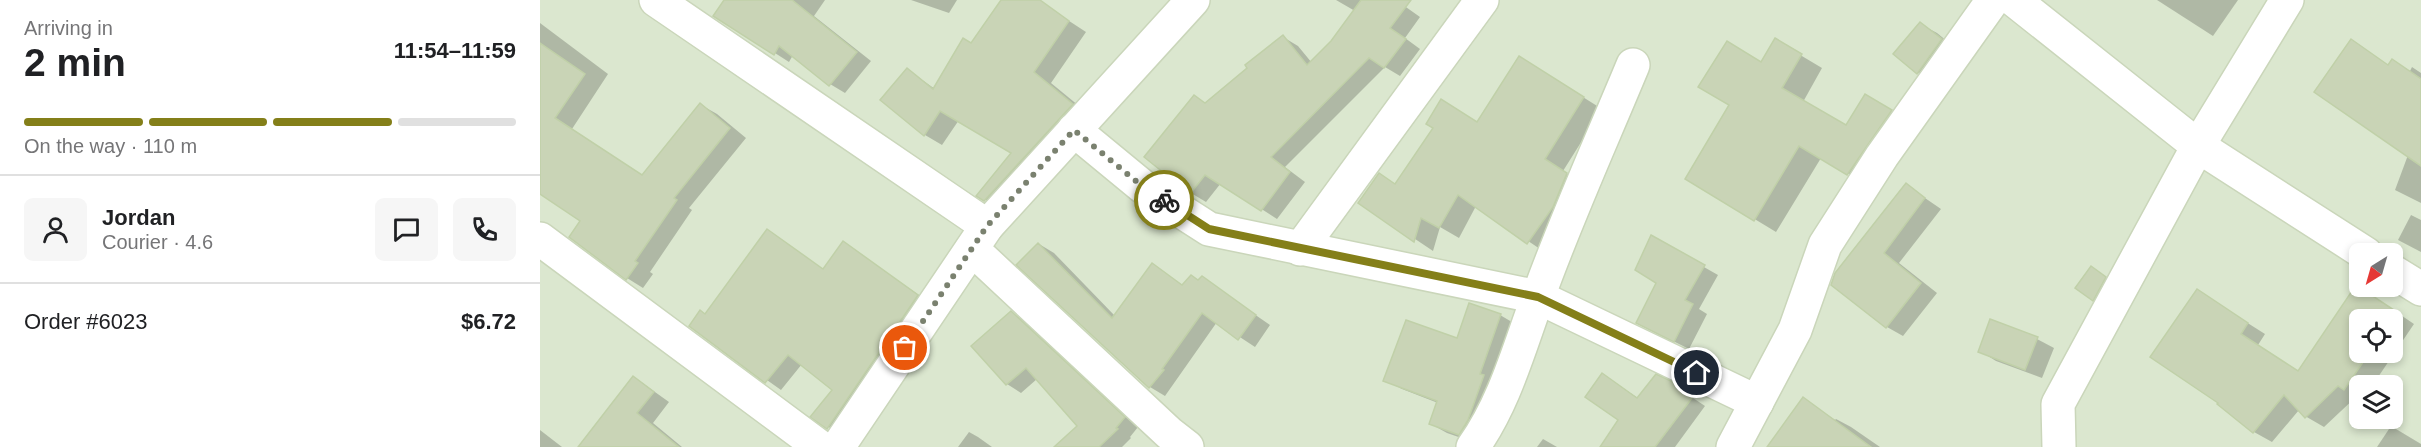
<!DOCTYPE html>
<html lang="en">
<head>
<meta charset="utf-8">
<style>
	:root { --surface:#fff; --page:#f6f6f6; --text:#202124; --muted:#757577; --line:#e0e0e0; --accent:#847f19 }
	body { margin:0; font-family:Arial,sans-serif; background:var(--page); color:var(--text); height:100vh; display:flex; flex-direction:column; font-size:22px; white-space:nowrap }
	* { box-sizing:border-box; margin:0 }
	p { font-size:20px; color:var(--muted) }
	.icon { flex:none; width:33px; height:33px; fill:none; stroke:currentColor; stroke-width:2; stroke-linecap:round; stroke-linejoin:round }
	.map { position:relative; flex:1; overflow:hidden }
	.sheet { display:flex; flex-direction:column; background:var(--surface); width:540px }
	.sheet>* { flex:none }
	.needle { width:39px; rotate:217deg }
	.fabs { position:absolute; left:1809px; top:243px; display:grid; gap:12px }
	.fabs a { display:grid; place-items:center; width:54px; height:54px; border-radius:9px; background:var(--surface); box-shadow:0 3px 9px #0003; font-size:30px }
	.pin { position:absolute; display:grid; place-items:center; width:51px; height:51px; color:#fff; margin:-26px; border:3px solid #fff; border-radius:50%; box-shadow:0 2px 6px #0007 }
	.courier { position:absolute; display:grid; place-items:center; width:60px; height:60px; margin:-30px; border:4px solid #847f19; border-radius:50%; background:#fff; color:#222; box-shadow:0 2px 8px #0007 }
	.summary em { font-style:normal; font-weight:600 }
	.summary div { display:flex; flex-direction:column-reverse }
	.summary { display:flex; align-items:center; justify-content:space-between; height:102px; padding:0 24px }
	h1 { font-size:39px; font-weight:600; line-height:45px }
	.bar { display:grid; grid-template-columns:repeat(4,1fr); gap:9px 6px; align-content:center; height:72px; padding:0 24px }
	.bar i { height:8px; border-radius:4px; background:var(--line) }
	.bar .on { background:var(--accent) }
	.bar p { grid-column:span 4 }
	.line { display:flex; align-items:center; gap:15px; padding:0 24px; border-top:2px solid var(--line) }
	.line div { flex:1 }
	.round { display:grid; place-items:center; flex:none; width:63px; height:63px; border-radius:9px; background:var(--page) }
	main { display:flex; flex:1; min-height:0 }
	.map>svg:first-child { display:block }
	.residential { fill:#dbe7cf; fill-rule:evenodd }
	.shadow { fill:#0003; fill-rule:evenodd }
	.building { fill:#c9d4b6; stroke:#c0d0a8; stroke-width:1.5 }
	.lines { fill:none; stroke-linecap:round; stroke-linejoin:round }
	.minor-casing { stroke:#cad6ba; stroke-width:36 }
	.minor { stroke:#fff; stroke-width:33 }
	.done { stroke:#7a816f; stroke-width:6; stroke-dasharray:0 10.8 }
	.route { stroke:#847f19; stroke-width:8 }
</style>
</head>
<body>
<main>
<section class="sheet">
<div class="summary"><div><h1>2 min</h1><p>Arriving in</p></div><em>11:54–11:59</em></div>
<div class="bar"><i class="on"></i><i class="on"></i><i class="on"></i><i></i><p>On the way · 110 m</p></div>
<div class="line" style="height:108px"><a class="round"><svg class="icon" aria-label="person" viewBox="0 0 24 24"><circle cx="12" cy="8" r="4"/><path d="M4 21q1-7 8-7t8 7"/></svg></a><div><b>Jordan</b><p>Courier · 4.6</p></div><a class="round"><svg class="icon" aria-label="chat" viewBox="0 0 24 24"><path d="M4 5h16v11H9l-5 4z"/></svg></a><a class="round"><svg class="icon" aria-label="phone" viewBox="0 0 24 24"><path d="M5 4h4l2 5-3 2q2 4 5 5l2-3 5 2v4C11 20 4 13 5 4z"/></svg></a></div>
<div class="line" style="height:78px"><div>Order #6023</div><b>$6.72</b></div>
</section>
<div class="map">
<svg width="1881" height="447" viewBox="0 0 1881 447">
	<rect width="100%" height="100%" fill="#eaf2e1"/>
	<!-- residential -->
	<path class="residential" d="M0 0H1881V447H0ZM1820 254H1852V286H1820ZM1820 320H1852V352H1820ZM1820 386H1852V418H1820Z"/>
	<!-- shadow -->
	<g class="shadow">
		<path d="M185 0H285L274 16 331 61 305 93 290 84 253 55 249 62 175 15Z"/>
		<path d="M371 0H417L409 13Z"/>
		<path d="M463 0H497L546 32 511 83 550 115 463 210 438 195 474 153 419 120 402 145 385 135 342 100 368 70 395 89 432 44Z"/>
		<path d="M796 0H856L880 17 865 38 880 49 860 76 845 67 745 167 765 182 737 219 681 183 666 202 651 193 655 97 666 104 743 37 758 46 772 63 793 42 815 11Z"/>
		<path d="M1617 0H1698L1673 36Z"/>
		<path d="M0 23 68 74 32 129 103 176 161 105 177 114 206 138 149 208 152 210 110 272 113 274 103 288 87 278 42 221 0 192Z"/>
		<path d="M1380 24 1397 33 1418 50 1395 82 1378 73 1355 54Z"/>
		<path d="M1235 40 1282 68 1263 102 1306 127 1325 96 1372 123 1330 186 1281 158 1236 232 1147 178Z"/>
		<path d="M1811 41 1849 66 1853 61 1870 71 1872 67 1881 73V203L1855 190 1868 155Z"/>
		<path d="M998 69 1062 109 1023 171 1045 185 1006 253 936 206 919 238 900 227 893 251 820 202 856 185 938 123Z"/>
		<path d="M1366 185 1401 209 1359 263 1397 293 1363 336 1347 327 1292 285Z"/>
		<path d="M1871 215 1881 220V252L1858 240Z"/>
		<path d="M228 231 284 270 303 243 392 304 303 437 273 416 294 390 262 364 241 390 151 326 165 315Z"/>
		<path d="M1111 237 1178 275 1159 309 1167 314 1149 349 1113 331 1118 283Z"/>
		<path d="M499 244 514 253 575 316 612 265 644 286 659 281 662 278 730 325 715 347 677 322 625 396 610 387 478 264Z"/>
		<path d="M1560 273 1574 283 1562 305 1553 300Z"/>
		<path d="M1657 291 1725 334 1718 345 1759 372 1834 297 1874 324 1832 386H1820V397L1817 396 1784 427 1765 416 1759 410 1732 442 1714 432 1679 404ZM1820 320H1852V352H1820Z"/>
		<path d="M471 313 486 321 598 427 590 437 591 438 582 447H517L539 427 497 379 481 393 467 384Z"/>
		<path d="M960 315 977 325 936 443 907 433 891 424 898 403 862 389 845 380Z"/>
		<path d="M1451 321 1497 339 1514 348 1502 378 1456 361 1440 351Z"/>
		<path d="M1062 375 1098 398 1132 384 1165 406 1135 447H1062L1080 419Z"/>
		<path d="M94 377 129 402 113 423 142 447H40Z"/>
		<path d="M1263 399 1295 420 1296 419 1311 427 1340 447H1229Z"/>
		<path d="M1851 426 1881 444V447H1837Z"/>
		<path d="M0 430 22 447H0Z"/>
		<path d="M429 432 438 437 452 447H418Z"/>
		<path d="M1003 439 1017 447H997Z"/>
	</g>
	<!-- building -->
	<g class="building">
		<path d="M184 0H252L317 52 289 86 239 46 234 55 173 16Z"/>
		<path d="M461 0H500L529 21 494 72 533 104 444 201 436 196 471 153 400 111 384 136 340 100 367 68 393 89 423 38 431 43Z"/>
		<path d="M821 0H871L850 28 866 39 844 68 829 58 731 157 750 172 721 211 665 175 650 194 604 157 654 95 665 103 707 68 705 65 743 35 767 65 791 41Z"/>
		<path d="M1380 22 1402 39 1377 74 1353 54Z"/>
		<path d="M1235 38 1262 54 1242 88 1306 125 1325 94 1352 110 1307 175 1259 146 1214 221 1145 179 1189 105 1158 87 1187 41 1221 62Z"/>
		<path d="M1811 39 1848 65 1852 59 1881 79V166L1774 92Z"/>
		<path d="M0 43 45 74 15 118 102 175 160 103 190 128 134 198 137 200 95 261 98 263 86 280 29 237 40 221 0 194Z"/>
		<path d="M979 56 1044 97 1005 159 1027 173 1013 207 987 244 918 195 899 228 881 218 874 242 818 203 839 173 855 184 893 128 886 124 901 99 937 122Z"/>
		<path d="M1366 183 1385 198 1344 253 1381 283 1346 328 1291 285 1295 273Z"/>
		<path d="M227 229 283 269 303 241 378 295 287 429 270 417 292 390 248 355 225 383 149 326 160 310 165 314Z"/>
		<path d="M1111 235 1165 265 1145 300 1153 304 1134 342 1096 323 1116 283 1095 270Z"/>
		<path d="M498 243 572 318 612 263 642 285 651 275 658 280 662 276 716 315 698 340 662 313 622 369 624 370 609 388 476 265Z"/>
		<path d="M1551 266 1566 277 1553 301 1535 288Z"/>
		<path d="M1816 285 1857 312 1852 320H1820V352H1830L1804 390 1798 386 1765 418 1744 395 1713 433 1677 404 1678 403 1610 357 1657 289 1708 323 1701 334 1758 371Z"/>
		<path d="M929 303 961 314 940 374 944 375 928 420 919 435 889 424 897 401 843 381 866 320 917 338Z"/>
		<path d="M471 311 585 417 576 428 578 429 559 447H514L537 426 486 368 466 385 431 346Z"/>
		<path d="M1450 319 1498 337 1485 370 1438 352Z"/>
		<path d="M1062 373 1097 398 1116 374 1133 382 1152 398 1115 447H1060L1078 420 1045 397Z"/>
		<path d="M93 376 114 392 97 413 139 447H38Z"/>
		<path d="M1263 397 1331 447H1227Z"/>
	</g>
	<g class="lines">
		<!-- minor casing -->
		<g class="minor-casing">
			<g id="minor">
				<path d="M116 0 447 226"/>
				<path d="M1474 0 1658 146 1826 254"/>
				<path d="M534 130 602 186 669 229 998 297 1217 402"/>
				<path d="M0 239 280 447"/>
				<path d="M432 249 629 433 647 447"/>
				<path d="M760 249 942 0"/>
				<path d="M1852 271 1881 289"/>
				<path d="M298 447 447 226 653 0"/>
				<path d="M933 447C965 402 979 348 998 297 1026 219 1061 142 1093 65"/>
				<path d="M1193 447 1255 330 1285 245 1342 156 1453 0"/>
				<path d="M1519 447 1518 404 1658 146 1747 0"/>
			</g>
		</g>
		<!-- minor -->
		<use href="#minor" class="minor"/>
	</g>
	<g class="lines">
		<!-- done -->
		<path class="done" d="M365 348 447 226 534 130 602 186 624 200"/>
		<!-- route -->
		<path class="route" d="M624 200 669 229 998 297 1157 373"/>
	</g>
</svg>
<div class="fabs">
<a><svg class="needle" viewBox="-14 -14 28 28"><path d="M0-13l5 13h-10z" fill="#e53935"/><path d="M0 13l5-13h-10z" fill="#757577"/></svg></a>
<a><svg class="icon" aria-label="locate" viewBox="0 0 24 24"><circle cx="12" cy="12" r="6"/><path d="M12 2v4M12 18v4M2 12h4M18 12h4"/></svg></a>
<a><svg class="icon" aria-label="layers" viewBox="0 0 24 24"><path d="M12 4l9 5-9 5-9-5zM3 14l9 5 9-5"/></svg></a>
</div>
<div class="pin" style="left:365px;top:348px;background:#ea580c"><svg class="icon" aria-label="bag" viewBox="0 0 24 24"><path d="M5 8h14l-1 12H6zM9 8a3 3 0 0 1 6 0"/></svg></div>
<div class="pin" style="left:1157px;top:373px;background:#1f2937"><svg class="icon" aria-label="home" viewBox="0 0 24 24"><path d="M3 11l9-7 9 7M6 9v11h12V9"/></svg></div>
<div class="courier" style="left:624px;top:200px"><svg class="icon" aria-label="bike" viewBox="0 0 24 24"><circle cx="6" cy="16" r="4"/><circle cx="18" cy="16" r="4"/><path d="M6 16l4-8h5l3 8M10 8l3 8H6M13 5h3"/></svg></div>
</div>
</main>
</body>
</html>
